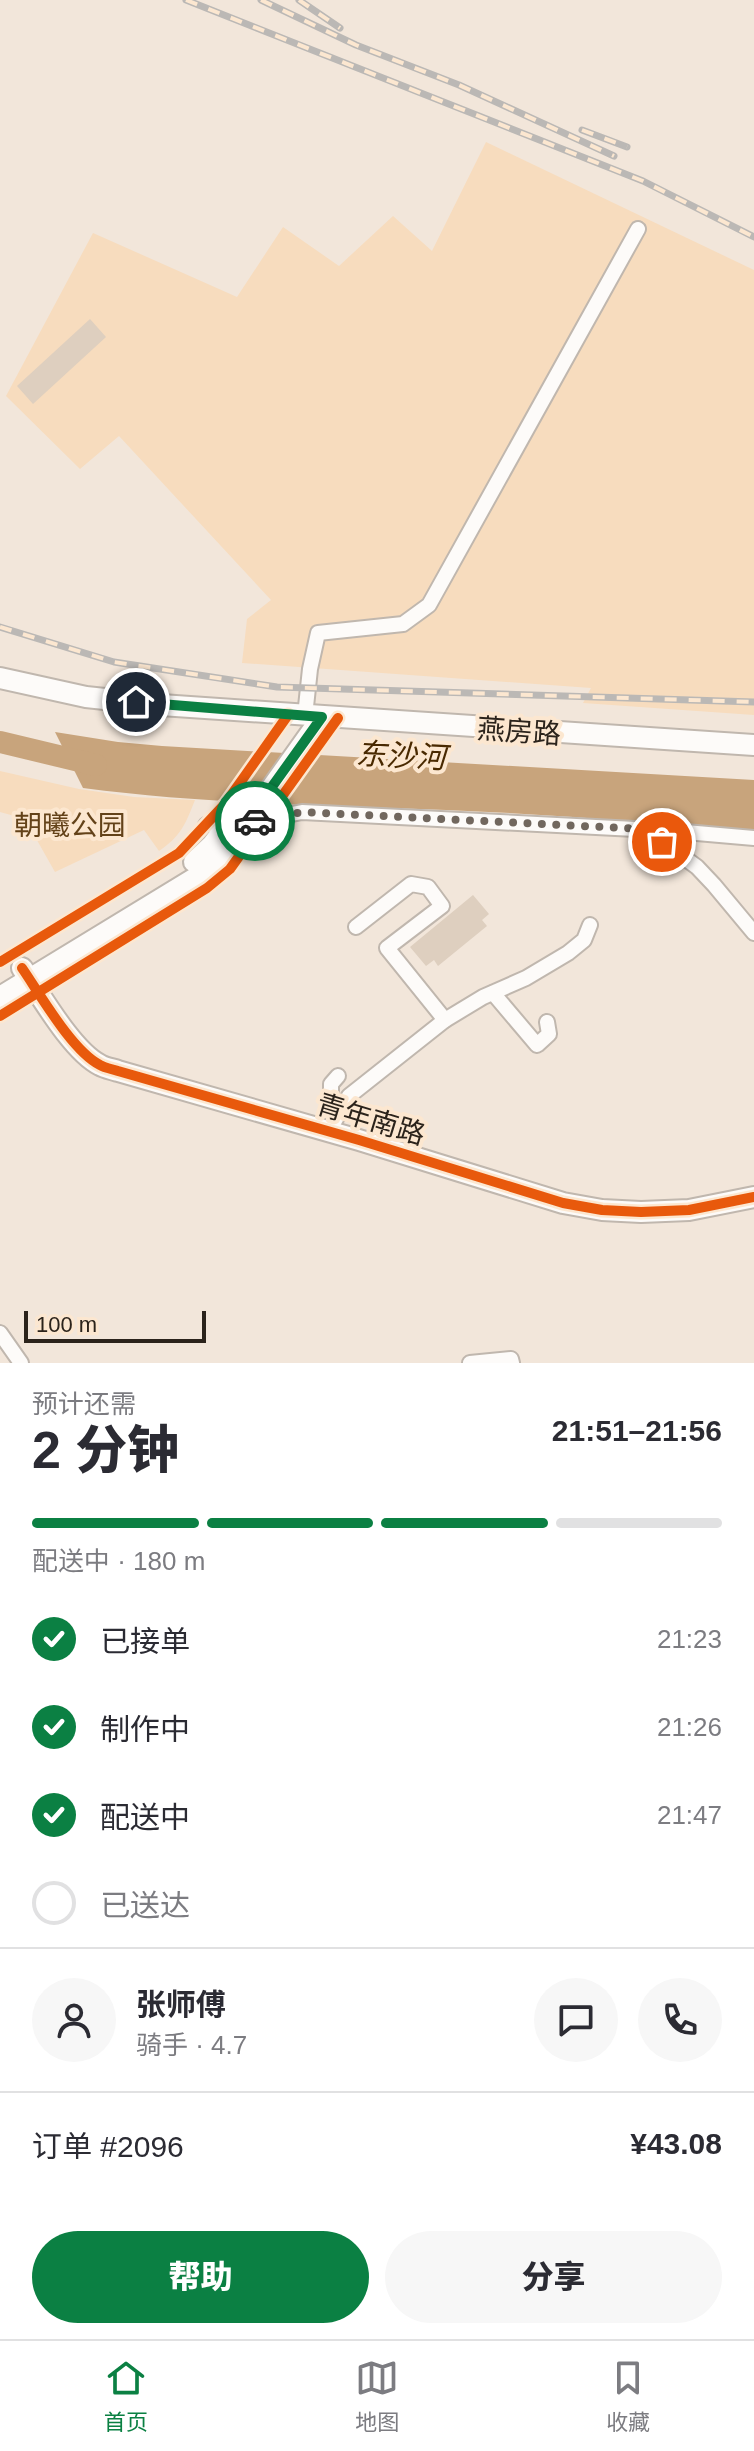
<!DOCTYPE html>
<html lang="zh">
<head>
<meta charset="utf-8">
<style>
	:root { --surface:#fff; --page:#f7f7f7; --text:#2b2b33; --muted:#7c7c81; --line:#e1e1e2; --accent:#0b8043 }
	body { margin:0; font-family:Arial,"Noto Sans SC",sans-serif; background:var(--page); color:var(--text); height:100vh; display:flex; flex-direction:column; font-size:30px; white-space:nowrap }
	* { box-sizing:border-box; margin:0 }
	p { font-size:26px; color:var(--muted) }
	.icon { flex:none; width:44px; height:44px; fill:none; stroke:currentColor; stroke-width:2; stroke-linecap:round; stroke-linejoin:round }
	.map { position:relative; height:1363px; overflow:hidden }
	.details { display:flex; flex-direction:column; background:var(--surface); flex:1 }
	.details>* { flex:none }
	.scale { position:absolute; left:24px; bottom:20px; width:182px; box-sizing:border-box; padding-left:8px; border:4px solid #2b231b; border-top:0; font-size:22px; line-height:28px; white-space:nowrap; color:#2b231b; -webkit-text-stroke:6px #fce7d0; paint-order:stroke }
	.pin { position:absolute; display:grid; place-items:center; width:68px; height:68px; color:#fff; margin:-34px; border:4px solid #fff; border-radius:50%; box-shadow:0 2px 8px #0007 }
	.courier { position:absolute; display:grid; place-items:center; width:80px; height:80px; margin:-40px; border:6px solid #0b8043; border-radius:50%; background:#fff; color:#222; box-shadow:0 2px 10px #0007 }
	.overview em { font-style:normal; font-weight:800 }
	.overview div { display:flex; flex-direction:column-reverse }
	.overview { display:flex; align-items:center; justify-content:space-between; height:136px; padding:0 32px }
	h1 { font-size:52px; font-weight:800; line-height:60px }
	.bar { display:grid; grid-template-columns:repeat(4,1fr); gap:12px 8px; align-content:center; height:96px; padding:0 32px }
	.bar i { height:10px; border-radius:6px; background:var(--line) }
	.bar .on { background:var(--accent) }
	.bar p { grid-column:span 4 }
	.line { display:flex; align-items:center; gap:20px; padding:0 32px; border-top:2px solid var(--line) }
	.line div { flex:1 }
	.round { display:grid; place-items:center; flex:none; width:84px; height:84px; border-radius:42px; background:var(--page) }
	ol { padding:0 32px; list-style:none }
	li { display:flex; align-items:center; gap:24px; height:88px }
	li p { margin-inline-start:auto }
	li .icon { padding:8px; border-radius:50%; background:var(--accent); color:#fff; stroke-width:4 }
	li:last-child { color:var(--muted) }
	li i { width:44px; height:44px; border:4px solid var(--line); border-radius:50% }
	.primary-button { display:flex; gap:16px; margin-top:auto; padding:16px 32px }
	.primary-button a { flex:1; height:92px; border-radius:48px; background:var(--accent); color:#fff; font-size:32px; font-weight:800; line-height:92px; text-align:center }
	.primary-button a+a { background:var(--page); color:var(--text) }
	.menu { display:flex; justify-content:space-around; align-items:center; height:112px; border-top:2px solid var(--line); background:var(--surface); font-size:22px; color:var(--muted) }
	.menu a { display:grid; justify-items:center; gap:4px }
	.menu .on { color:var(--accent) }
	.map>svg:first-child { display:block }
	.green { fill:#f7dcbe }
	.water { fill:#c8a47c }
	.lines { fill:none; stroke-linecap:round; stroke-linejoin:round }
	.river { stroke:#c8a47c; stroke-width:22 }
	.building { fill:#decfbf }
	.street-casing { stroke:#c0b7ae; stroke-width:18 }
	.secondary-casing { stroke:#c0b7ae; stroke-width:24 }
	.street { stroke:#fdfbf9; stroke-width:14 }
	.secondary { stroke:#fdfbf9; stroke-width:20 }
	.rail-casing { stroke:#bbb8b5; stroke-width:7 }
	.rail { stroke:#fce7d0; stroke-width:4; stroke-dasharray:12; stroke-linecap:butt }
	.cycleway-casing { stroke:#fce7d0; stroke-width:15 }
	.cycleway { stroke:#e8590c; stroke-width:10 }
	.done { stroke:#71675e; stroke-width:8; stroke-dasharray:0 14.4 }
	.route { stroke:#0b8043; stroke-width:10 }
	.labels { text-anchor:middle; stroke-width:8; stroke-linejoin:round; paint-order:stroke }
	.street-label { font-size:28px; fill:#2b231b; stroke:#fce7d0 }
	.park-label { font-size:28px; fill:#634219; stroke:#fce7d0 }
	.water-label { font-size:30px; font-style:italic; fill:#492900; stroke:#fce7d0 }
</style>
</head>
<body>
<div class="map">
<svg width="754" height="1363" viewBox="0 0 754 1363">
	<rect width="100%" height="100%" fill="#f2e6da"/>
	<!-- green -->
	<g class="green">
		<path d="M486 142 754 270V715L583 703 591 688 242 663 247 619 271 600 119 436 80 469 6 396 93 233 237 297 283 227 339 266 393 216 432 251Z"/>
		<path d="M0 771 79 789 134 797 195 800C185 825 181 836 159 851L144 830 55 872 25 819 0 812Z"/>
	</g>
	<!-- water -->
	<path class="water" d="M55 732 118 742 162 746 754 780V830C651 823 549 814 446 810 325 805 203 804 83 788Z"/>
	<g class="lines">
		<!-- river -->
		<path class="river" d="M0 742 96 765"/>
	</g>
	<!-- building -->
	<g class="building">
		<path d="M90 319 106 337 33 404 17 386Z"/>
		<path d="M473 895 489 914 482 920 487 926 438 966 434 960 426 966 410 947Z"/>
	</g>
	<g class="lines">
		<!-- street casing -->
		<g class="street-casing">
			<g id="street">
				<path d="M305 716 310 669 318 633 403 624 429 605 638 229"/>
				<path d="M206 825 246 823 302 812 674 831 754 838"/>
				<path d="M645 829 697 867 714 885 754 933"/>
				<path d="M493 993 537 1045 549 1034 547 1022"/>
				<path d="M445 1020 483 997 526 978 568 953 584 940 590 925"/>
				<path d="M338 1076 331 1084V1097L338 1114"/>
				<path d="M329 1131 349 1096 445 1020 387 948 442 906 428 887 411 884 356 927"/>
				<path d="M0 1333 21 1363"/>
				<path d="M470 1363 511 1359 512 1363"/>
			</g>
		</g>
		<!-- secondary casing -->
		<g class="secondary-casing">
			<g id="secondary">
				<path d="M0 678 86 697 161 705 754 745"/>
				<path d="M194 862 212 845 238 811"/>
				<path d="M22 968C40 994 72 1051 100 1065 105 1068 112 1069 118 1071L359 1140 563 1203 602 1210 641 1212 689 1210 754 1197"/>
				<path d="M0 997 200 875 226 852 322 717"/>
			</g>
		</g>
		<!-- street -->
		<use href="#street" class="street"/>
		<!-- secondary -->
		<use href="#secondary" class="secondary"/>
		<!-- rail casing -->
		<g class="rail-casing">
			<g id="rail">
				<path d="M186 0 643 181 754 237"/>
				<path d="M261 0 356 45 459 85 614 156"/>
				<path d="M299 0 340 28"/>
				<path d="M582 130 627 147"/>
				<path d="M0 627 114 662 277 687 754 702"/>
			</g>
		</g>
		<!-- rail -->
		<use href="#rail" class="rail"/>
		<!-- cycleway casing -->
		<g class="cycleway-casing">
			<g id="cycleway">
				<path d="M0 962 179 853 225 804 288 715"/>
				<path d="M22 968C40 994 72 1051 100 1065 105 1068 112 1069 118 1071L359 1140 563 1203 602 1210 641 1212 689 1210 754 1197"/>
				<path d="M0 1016 207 888 230 869 338 718"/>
			</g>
		</g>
		<!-- cycleway -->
		<use href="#cycleway" class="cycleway"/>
	</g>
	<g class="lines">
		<!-- done -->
		<path class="done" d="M255 821 302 812 582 826 645 829 662 842"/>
		<!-- route -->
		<path class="route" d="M136 702 322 717 246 823 255 821"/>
	</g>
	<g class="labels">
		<!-- street labels -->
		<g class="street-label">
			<text transform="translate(519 731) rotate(4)" y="10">燕房路</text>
			<text transform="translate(371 1119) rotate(17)" y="10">青年南路</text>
		</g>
		<!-- park labels -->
		<g class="park-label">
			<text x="70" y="835">朝曦公园</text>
		</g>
		<!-- water labels -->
		<g class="water-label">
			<text transform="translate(401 756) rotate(3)" y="10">东沙河</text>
		</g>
	</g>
</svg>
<div class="scale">100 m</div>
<div class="pin" style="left:662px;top:842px;background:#ea580c"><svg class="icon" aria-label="bag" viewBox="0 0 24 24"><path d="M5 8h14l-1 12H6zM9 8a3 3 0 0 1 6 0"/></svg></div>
<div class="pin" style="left:136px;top:702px;background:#1f2937"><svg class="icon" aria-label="home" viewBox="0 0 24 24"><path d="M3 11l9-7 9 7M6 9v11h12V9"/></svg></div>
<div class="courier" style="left:255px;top:821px"><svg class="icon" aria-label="car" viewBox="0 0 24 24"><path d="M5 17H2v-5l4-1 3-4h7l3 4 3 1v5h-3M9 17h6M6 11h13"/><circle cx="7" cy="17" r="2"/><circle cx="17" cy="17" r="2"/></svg></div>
</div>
<section class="details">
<div class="overview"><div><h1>2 分钟</h1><p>预计还需</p></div><em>21:51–21:56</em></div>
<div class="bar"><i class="on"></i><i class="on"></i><i class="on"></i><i></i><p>配送中 · 180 m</p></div>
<ol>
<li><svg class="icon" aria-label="check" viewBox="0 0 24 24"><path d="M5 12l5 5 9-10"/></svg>已接单<p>21:23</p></li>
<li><svg class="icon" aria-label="check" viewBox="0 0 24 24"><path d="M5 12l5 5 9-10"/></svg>制作中<p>21:26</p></li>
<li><svg class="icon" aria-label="check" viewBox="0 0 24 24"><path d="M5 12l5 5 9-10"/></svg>配送中<p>21:47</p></li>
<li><i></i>已送达</li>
</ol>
<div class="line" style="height:144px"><a class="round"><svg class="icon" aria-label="person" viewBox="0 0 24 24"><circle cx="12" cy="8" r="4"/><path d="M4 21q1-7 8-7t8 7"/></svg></a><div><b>张师傅</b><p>骑手 · 4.7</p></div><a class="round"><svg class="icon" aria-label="chat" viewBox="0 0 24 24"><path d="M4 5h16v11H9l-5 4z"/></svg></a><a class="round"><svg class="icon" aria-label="phone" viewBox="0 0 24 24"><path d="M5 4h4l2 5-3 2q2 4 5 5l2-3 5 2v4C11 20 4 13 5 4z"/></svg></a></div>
<div class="line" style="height:104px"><div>订单 #2096</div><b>¥43.08</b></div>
<div class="primary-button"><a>帮助</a><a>分享</a></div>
</section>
<nav class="menu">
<a class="on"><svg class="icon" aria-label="home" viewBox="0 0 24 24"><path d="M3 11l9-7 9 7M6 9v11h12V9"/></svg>首页</a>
<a><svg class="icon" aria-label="map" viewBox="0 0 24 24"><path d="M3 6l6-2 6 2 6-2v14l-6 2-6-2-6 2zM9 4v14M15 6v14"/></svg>地图</a>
<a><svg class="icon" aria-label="saved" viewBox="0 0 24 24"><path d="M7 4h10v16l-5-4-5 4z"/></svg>收藏</a>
</nav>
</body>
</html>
